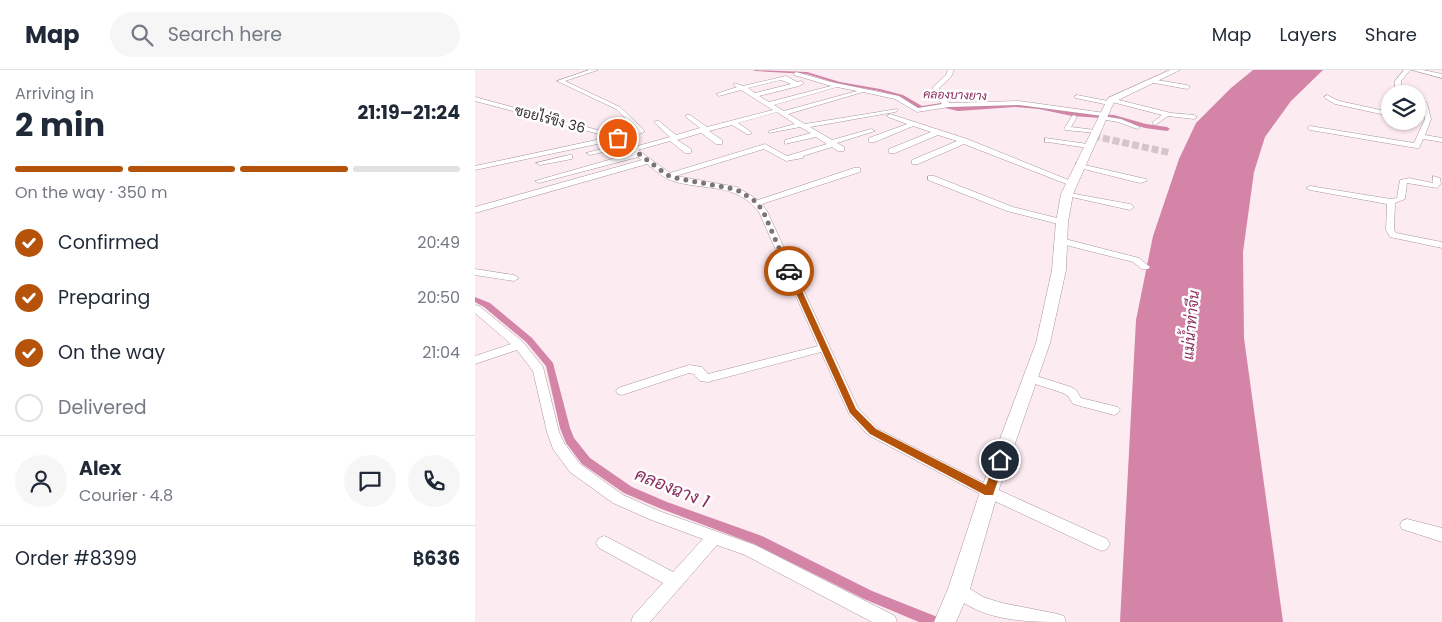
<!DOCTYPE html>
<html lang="en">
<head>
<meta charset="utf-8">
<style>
	:root { --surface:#fff; --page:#f6f6f7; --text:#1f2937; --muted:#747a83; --line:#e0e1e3; --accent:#b45309 }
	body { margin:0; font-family:Poppins,Sarabun,sans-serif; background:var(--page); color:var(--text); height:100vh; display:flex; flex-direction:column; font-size:19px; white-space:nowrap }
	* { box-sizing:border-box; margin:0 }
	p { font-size:16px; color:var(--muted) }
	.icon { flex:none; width:28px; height:28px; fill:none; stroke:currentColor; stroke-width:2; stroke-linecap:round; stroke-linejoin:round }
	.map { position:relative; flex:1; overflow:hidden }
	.sheet { display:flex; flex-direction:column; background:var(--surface); width:475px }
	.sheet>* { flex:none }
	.buttons { position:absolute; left:906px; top:15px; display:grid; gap:10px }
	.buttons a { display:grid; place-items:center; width:45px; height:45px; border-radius:50%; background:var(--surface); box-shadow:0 1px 4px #0004; font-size:25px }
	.pin { position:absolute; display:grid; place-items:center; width:42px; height:42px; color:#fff; margin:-21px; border:2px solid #fff; border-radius:50%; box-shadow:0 1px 5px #0007 }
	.courier { position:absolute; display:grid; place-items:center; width:50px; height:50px; margin:-25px; border:4px solid #b45309; border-radius:50%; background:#fff; color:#222; box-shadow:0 1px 6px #0007 }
	.head em { font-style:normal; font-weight:700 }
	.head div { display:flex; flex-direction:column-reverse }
	.head { display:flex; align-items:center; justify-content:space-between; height:85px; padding:0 15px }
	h1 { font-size:32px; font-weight:700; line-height:38px }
	.bar { display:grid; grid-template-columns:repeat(4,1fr); gap:8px 5px; align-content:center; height:60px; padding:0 15px }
	.bar i { height:6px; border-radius:4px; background:var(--line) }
	.bar .selected { background:var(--accent) }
	.bar p { grid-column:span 4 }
	.line { display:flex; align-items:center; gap:12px; padding:0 15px; border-top:1px solid var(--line) }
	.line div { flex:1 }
	.round { display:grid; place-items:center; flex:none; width:52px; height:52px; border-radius:26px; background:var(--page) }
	ol { padding:0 15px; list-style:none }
	li { display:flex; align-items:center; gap:15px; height:55px }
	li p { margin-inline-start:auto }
	li .icon { padding:5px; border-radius:50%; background:var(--accent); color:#fff; stroke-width:4 }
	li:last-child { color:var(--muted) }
	li i { width:28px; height:28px; border:2px solid var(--line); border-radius:50% }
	header { display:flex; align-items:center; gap:30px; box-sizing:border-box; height:70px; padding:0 25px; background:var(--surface); border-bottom:1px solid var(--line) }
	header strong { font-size:24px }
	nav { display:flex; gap:28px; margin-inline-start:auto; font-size:18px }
	.search { width:350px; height:45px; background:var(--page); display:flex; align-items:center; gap:12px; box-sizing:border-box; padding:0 18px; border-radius:28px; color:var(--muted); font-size:19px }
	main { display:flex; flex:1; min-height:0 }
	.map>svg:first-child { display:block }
	.water { fill:#d384a7 }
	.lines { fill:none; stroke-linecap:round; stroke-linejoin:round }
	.canal { fill:#d384a7; fill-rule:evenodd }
	.minor-tunnel { stroke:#d6c6cc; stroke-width:7; stroke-dasharray:7 3; stroke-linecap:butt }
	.minor-casing { stroke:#a7979d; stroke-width:1 }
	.major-casing { stroke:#a7979d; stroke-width:1 }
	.minor { fill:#fff; fill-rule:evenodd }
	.major { fill:#fff; fill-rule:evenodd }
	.route { fill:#b45309 }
	.done { stroke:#7d7276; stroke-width:5; stroke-dasharray:0 9 }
	.labels { text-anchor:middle; stroke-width:5; stroke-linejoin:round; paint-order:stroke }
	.far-water-label { font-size:12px; font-style:italic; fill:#8a2c5c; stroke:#fefefe }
	.street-label { font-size:14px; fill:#383134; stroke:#fefefe }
	.water-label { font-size:15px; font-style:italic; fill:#8a2c5c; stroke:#fefefe }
	.near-water-label { font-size:18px; font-style:italic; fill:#8a2c5c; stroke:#fefefe }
</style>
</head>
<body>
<header>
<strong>Map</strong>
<div class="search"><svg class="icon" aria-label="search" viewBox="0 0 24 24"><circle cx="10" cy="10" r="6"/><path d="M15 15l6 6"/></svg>Search here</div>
<nav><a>Map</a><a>Layers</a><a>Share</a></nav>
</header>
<main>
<section class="sheet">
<div class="head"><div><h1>2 min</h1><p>Arriving in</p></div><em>21:19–21:24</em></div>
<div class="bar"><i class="selected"></i><i class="selected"></i><i class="selected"></i><i></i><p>On the way · 350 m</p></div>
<ol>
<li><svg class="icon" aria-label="check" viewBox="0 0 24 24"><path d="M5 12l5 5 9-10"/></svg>Confirmed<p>20:49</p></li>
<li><svg class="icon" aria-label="check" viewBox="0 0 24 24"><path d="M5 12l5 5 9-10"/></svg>Preparing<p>20:50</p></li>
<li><svg class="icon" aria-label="check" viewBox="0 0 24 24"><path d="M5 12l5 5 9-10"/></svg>On the way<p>21:04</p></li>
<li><i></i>Delivered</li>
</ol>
<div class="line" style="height:90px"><a class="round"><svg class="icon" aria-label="person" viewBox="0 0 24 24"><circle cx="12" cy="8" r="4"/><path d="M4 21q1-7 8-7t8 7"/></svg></a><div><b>Alex</b><p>Courier · 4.8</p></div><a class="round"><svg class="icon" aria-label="chat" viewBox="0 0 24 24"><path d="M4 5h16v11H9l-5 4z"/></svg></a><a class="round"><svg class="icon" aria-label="phone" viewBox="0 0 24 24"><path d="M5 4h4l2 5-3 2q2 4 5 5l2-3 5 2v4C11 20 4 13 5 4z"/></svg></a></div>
<div class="line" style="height:65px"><div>Order #8399</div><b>฿636</b></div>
</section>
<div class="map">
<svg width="967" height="552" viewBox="0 0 967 552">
	<rect width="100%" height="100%" fill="#fdebf2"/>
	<!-- water -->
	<path class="water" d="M778 0H848L816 31 790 67 779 102 768 182 769 268 808 552H645L661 250 678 166 704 89 721 53 756 18Z"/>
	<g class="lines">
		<!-- canal -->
		<g class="canal">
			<path d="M278 0 332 2 365 12 405 19 428 25 447 36 466 33 483 37 540 33 564 35 597 42 639 45 671 54 692 57 695 59 692 61 670 58 639 49 597 46 564 39 540 37 483 41 466 37 446 40 424 27 404 21 364 14 332 4 280 1Z"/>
			<path d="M0 227 15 233 57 268 78 293 95 358 99 368 115 388 157 417 192 432 287 466 397 521 465 548 466 552H444L389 529 279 474 184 438 149 423 107 394 91 373 85 358 71 296 51 272 9 237 0 232Z"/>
		</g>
		<!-- minor-tunnel -->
		<path class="minor-tunnel" d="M618 66 696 83"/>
		<!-- minor casing -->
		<g class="minor-casing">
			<g id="minor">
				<path d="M114 0H123L90 11 145 37 169 60V62L149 70 159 77 195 67 180 53V51H184L201 65 225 58 211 47V45H215L232 57 298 40 266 20 244 26 241 24 262 17 259 15V13L268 16 311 6 322 12 326 11 329 13 324 16 284 26 294 32 356 16 319 5 318 4 321 2 356 12 424 26 443 38 467 34 459 26 458 17 471 5 473 0H479L476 7 464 18 466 27 475 33 544 31 630 43V45L628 46 544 35 474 37 442 42 420 29 388 22 313 44 330 54 422 39V41L420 42 335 57 357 70 396 59 400 61 362 73 369 77V81H363L357 77 328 86V88L311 91 289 79 201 106 262 117 283 130 379 98H385V102L287 134 292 141 383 338 403 359 519 418 632 469 635 474 632 479 627 481 622 479 509 426 393 365 374 344 346 282 233 312 225 311 219 304 214 303 147 325 143 324 141 321 143 318 214 295 227 297 233 304 343 276 284 142C261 112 229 121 198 111 188 108 180 100 172 94L0 143V137L167 90 163 87 64 113 60 111 158 83 151 77 115 85 111 83 146 74 141 70 0 100V96L135 67 0 31V27L145 66 162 60 141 39 82 11ZM306 10 316 14 280 23 273 18ZM362 17 382 21 309 41 299 35ZM302 42 320 54 294 61V63L325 57 336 63 310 70V74L341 67 352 74 312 86 290 74 195 103 163 80 195 71 210 83H216V79L202 70 226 63 241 74H247V70L234 61 257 55 272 64H276V62L263 53Z"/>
				<path d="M929 0H935L926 11V19L931 24H924L920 19V11Z"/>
				<path d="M937 0H948L967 4V8Z"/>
				<path d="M676 9 712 15 715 17 712 19 674 12 673 11Z"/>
				<path d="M602 25 633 31 636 28 696 43 719 45 722 47 719 49 693 46 680 55 677 53 687 45 637 32 634 35 600 28V26Z"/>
				<path d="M852 25 864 31 915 42V46L860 34 850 28 849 27Z"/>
				<path d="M942 28 952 33 956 49 950 65 967 68V72L948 69 944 78H941L835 60 832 58 835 56 939 73 950 49 946 34 942 33Z"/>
				<path d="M415 44 492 69 601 113 594 115 489 74 443 94H437V90L482 71 463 65 420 83H414V79L456 62 438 56 400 72H394V68L432 54 413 47 412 46Z"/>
				<path d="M599 45 602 47 596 57 620 60 622 61V63L590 60 589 59 597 46Z"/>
				<path d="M627 46 646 49 665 57 662 59 643 52 625 49V47Z"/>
				<path d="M570 68 613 74 617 76 613 78 573 72H570Z"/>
				<path d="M94 85H97V89L65 95 61 93Z"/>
				<path d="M601 93 671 109 672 111 665 113 601 97Z"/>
				<path d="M453 106H459L538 137 590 150 591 152 587 155 532 141 453 110Z"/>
				<path d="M958 106 965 108 966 114 962 118 932 113 930 129 920 133 919 160 921 163 967 172V178L915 167 911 160 912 134 835 120 831 118 835 116 916 129 922 128 925 110 934 108 958 113Z"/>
				<path d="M589 122 655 134 659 137 655 140 592 126 588 124Z"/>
				<path d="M586 168 664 188 675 197 673 199H667L658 192 583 173V169Z"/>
				<path d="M0 199 39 205 44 208 39 211 0 205Z"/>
				<path d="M0 235 4 236 48 272 68 297 84 362 89 373 105 394 148 425 184 441 280 475 420 546 422 552H397L270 485 242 475 175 552H156L158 546 188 513 124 478 121 473 124 468 129 466 134 468 198 502 228 469 174 449 138 433 95 402 78 379 72 362 58 301 42 280 0 294V286L36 274 0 243Z"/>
				<path d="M555 304 596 317 601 320 606 328 643 337 645 340 643 343 639 345 598 334 593 326 588 323 551 311 549 308 551 305Z"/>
				<path d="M932 449 967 458V472L927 459 925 455 927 451Z"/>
				<path d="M484 512 508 527 527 533 583 544 589 546 591 552C557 552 519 552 489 533 484 528 479 525 476 519L478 514Z"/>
			</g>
		</g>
		<!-- major casing -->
		<g class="major-casing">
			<path id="major" d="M695 0H705L639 32 598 124 593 152 591 200 575 273 523 422 495 519 481 552H459L473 519 505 422 561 273 577 200 581 152 586 124 633 28Z"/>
		</g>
		<!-- minor -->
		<use href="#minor" class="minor"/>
		<!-- major -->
		<use href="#major" class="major"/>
	</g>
	<!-- route -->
	<path class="route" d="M312 199 318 201 381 339 401 359 511 415 522 387H529L530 390 518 425H510L395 364 375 343 311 201Z"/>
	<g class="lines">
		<!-- done -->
		<path class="done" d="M143 68 192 105 200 108 254 118 264 121 280 131 288 141 314 201"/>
	</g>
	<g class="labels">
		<!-- far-water labels -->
		<g class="far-water-label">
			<text transform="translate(480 25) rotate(2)" y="4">คลองบางยาง</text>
		</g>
		<!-- street labels -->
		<g class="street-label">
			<text transform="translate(75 49) rotate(15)" y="5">ซอยไร่ขิง 36</text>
		</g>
		<!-- water labels -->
		<g class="water-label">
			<text transform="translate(716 255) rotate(-85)" y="5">แม่น้ำท่าจีน</text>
		</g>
		<!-- near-water labels -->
		<g class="near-water-label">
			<text transform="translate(197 418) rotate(22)" y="6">คลองฉาง 1</text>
		</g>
	</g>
</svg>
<div class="buttons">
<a><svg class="icon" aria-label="layers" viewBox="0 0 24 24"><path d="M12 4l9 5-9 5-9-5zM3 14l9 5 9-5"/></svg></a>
</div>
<div class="pin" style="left:143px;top:68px;background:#ea580c"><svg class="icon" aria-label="bag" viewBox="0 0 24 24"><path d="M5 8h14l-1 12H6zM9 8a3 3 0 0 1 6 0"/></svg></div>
<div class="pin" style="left:525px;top:390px;background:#1f2937"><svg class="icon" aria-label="home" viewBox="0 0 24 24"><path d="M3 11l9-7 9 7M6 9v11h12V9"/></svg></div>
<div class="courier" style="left:314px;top:201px"><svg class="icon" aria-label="car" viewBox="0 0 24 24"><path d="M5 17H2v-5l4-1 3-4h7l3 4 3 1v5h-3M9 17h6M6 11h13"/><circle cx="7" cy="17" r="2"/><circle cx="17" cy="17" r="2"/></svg></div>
</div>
</main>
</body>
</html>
